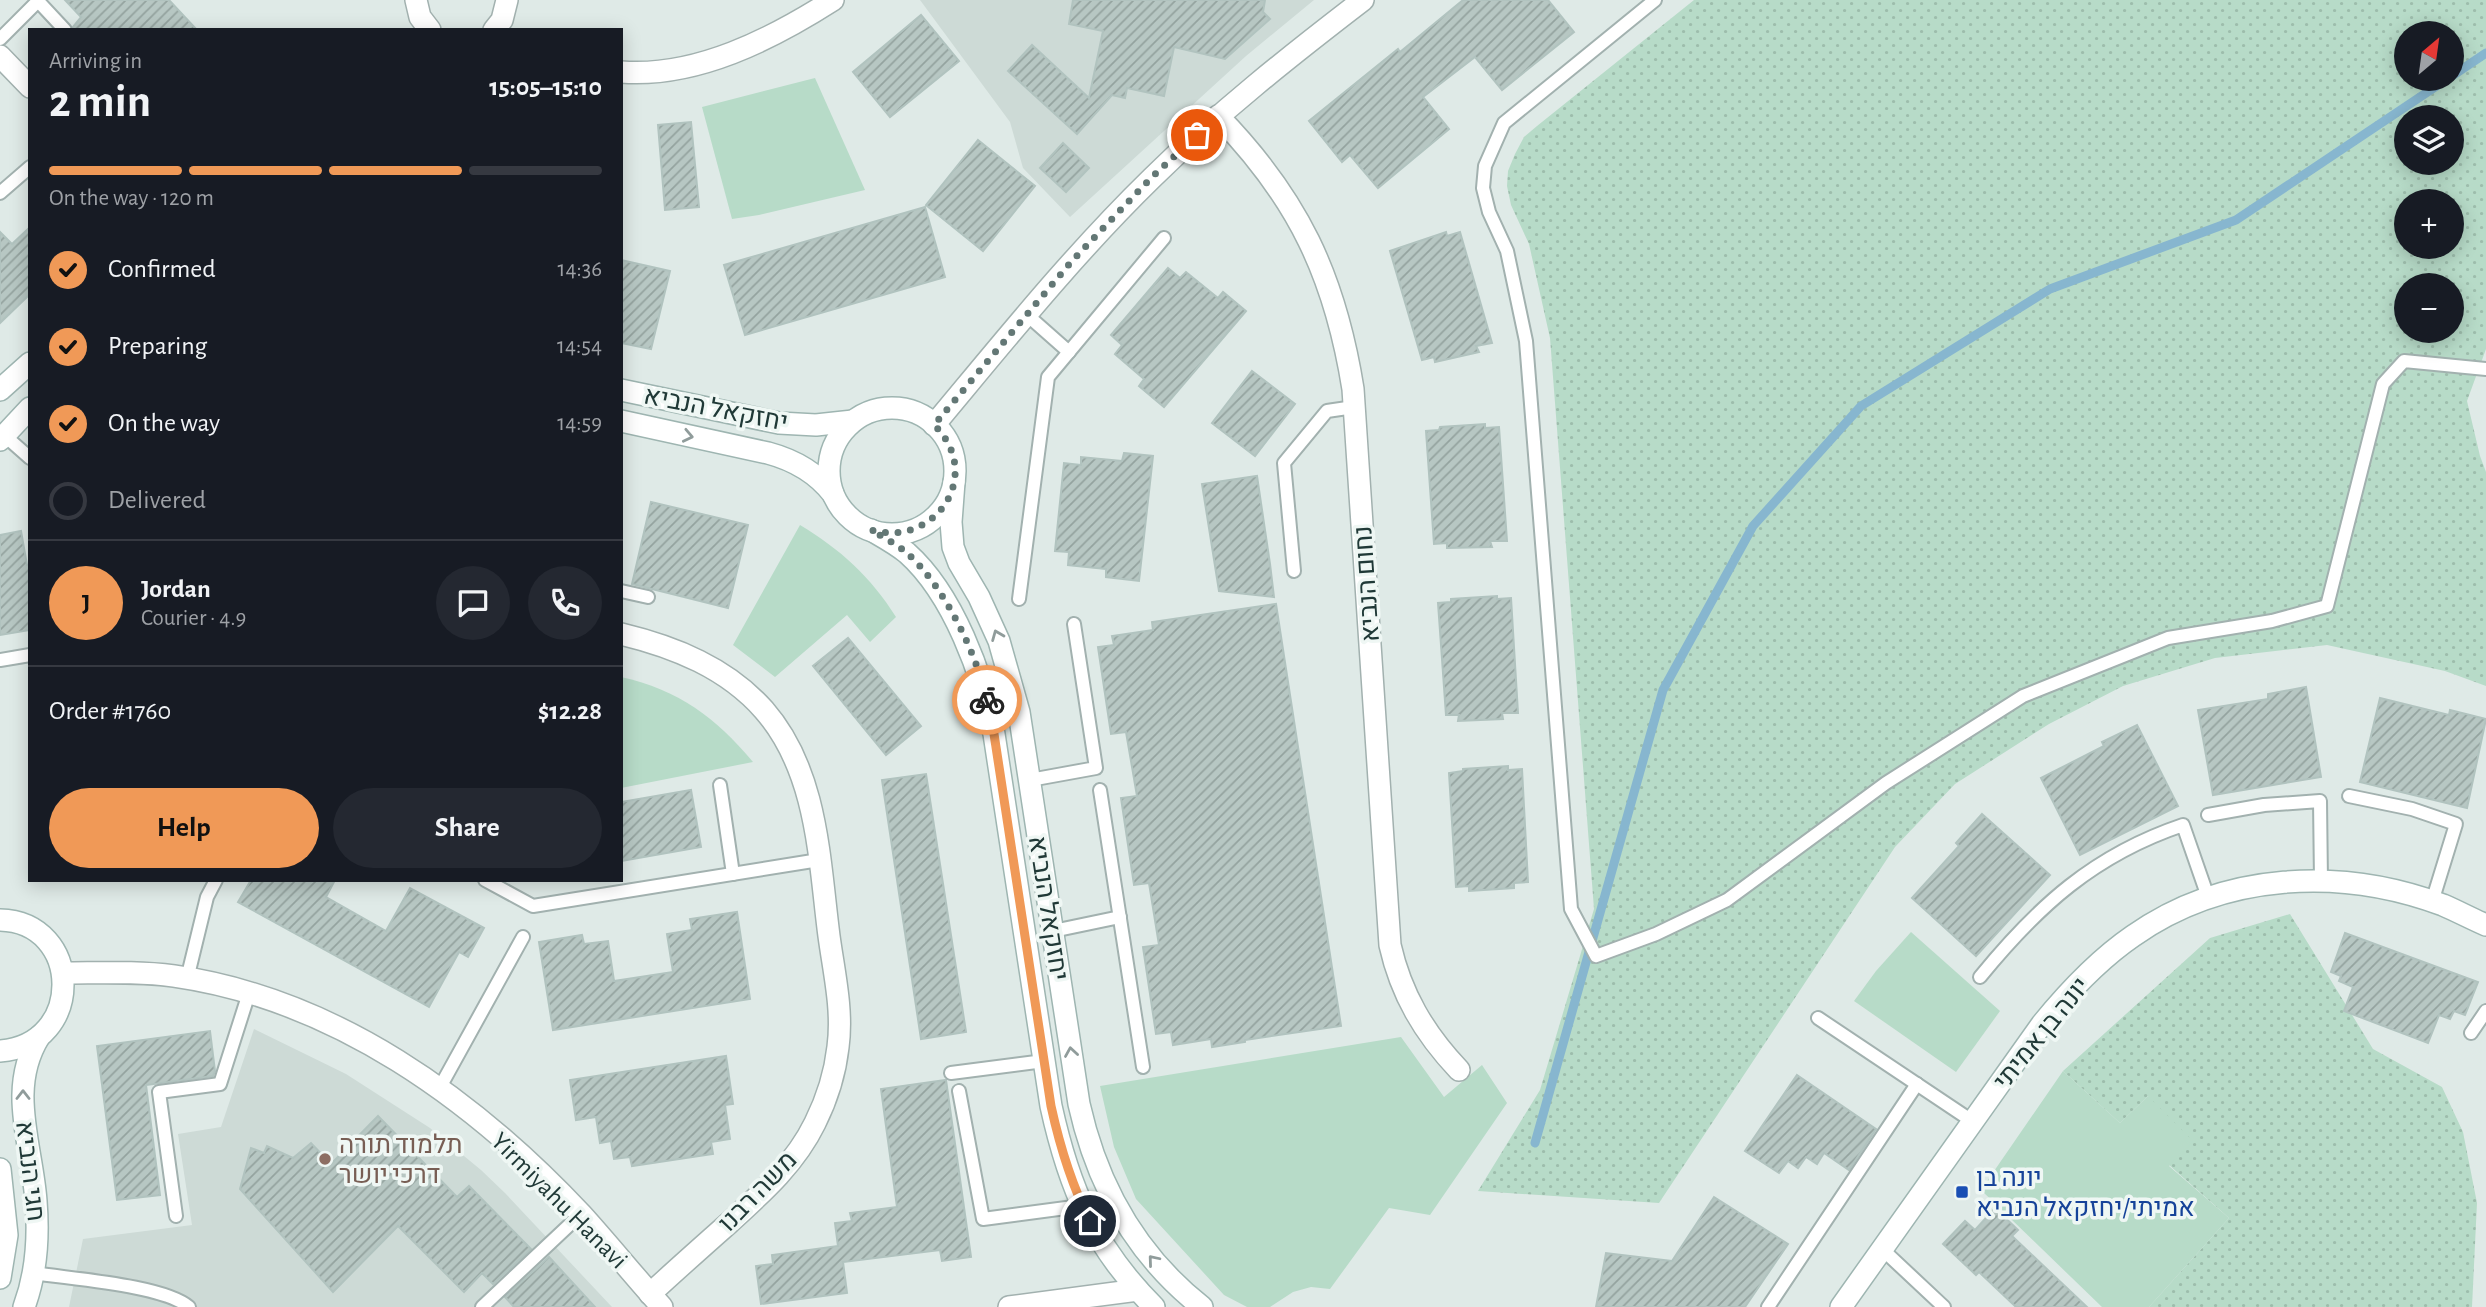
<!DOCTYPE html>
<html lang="en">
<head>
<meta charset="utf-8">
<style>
	:root { --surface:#171b24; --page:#242831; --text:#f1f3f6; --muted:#9ea1a6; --line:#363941; --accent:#f09957 }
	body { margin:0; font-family:"Alegreya Sans",Heebo,sans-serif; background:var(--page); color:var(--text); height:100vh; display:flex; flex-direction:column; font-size:26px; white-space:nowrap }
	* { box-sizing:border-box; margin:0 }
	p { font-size:23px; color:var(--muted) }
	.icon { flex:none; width:38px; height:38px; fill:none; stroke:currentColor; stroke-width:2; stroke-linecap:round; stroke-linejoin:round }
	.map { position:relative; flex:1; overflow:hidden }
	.side { position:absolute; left:28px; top:28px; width:595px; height:854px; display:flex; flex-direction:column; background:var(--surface); border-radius:0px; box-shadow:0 4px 18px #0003 }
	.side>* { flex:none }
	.needle { width:46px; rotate:29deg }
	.buttons { position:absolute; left:2394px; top:21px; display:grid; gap:14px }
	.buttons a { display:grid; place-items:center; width:70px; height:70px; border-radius:50%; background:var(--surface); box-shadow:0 4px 18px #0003; font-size:35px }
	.pin { position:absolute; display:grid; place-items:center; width:60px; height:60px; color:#fff; margin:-30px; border:4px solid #fff; border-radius:50%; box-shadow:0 2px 7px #0007 }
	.courier { position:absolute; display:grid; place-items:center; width:70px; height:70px; margin:-35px; border:5px solid #f09957; border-radius:50%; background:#fff; color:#222; box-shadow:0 2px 9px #0007 }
	.headline em { font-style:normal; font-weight:700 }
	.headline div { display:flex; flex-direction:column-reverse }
	.headline { display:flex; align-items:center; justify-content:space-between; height:119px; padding:0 21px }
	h1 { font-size:46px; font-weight:700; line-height:52px }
	.bar { display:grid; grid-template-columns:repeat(4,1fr); gap:10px 7px; align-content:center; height:84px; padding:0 21px }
	.bar i { height:9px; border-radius:5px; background:var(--line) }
	.bar .current { background:var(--accent) }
	.bar p { grid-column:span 4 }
	.line { display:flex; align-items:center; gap:18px; padding:0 21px; border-top:2px solid var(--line) }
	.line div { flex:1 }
	.round { display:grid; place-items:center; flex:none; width:74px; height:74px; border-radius:37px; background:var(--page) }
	ol { padding:0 21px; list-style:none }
	li { display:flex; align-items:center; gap:21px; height:77px }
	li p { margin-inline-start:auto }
	li .icon { padding:7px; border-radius:50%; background:var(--accent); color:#111; stroke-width:4 }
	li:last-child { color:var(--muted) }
	li i { width:38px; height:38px; border:4px solid var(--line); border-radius:50% }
	.action { display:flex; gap:14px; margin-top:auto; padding:14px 21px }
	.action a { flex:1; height:80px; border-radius:42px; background:var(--accent); color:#111; font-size:28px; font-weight:700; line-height:80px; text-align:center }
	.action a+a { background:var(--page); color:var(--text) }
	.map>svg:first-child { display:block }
	.built { fill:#cddad6 }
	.grass { fill:url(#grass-dots); fill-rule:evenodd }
	.green { fill:#b7dbc8 }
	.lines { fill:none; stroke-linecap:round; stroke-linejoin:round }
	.stream { stroke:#87b6cf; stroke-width:9 }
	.building { fill:url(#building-hatch); stroke:#b1c3bf; stroke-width:2 }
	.lane-casing { stroke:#a2b1af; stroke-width:16 }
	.street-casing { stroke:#a2b1af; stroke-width:24 }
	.secondary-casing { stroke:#9eb5b1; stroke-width:24 }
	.lane { stroke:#fff; stroke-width:12 }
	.street { stroke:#fff; stroke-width:21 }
	.secondary { stroke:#fff; stroke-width:21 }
	.oneway { stroke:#909c9b }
	.done { stroke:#637775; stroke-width:7; stroke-dasharray:0 12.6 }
	.route { stroke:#f09957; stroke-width:9 }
	.education-dot { fill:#8d6e63; stroke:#eff7f4; stroke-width:2.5 }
	.transit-dot { fill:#1a4fb4; stroke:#eff7f4; stroke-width:2.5 }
	.labels { text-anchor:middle; stroke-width:7; stroke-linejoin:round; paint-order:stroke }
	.street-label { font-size:26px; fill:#203937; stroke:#eff7f4 }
	.education-label { font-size:26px; fill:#785e54; stroke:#eff7f4; text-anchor:start }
	.transit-label { font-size:26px; fill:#164399; stroke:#eff7f4; text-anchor:start }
</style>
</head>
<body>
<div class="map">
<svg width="2486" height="1307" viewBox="0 0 2486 1307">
	<defs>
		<pattern id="grass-dots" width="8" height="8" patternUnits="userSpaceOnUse" patternTransform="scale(1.75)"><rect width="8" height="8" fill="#b7dbc8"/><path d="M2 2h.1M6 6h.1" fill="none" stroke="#9dbdac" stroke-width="1.8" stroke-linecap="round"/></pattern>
		<pattern id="building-hatch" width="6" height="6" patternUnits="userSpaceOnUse" patternTransform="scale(1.75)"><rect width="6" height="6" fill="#b7c7c3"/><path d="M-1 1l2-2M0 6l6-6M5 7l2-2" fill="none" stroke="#94a39f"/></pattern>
	</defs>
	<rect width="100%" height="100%" fill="#dfeae7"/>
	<!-- built -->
	<g class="built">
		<path d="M920 0H1314L1246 56 1070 217 1023 168 1010 122Z"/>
		<path d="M254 1029 346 1074 430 1128 481 1170 505 1193 612 1307H69L83 1239 192 1225 178 1134 221 1127Z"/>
	</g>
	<!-- grass -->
	<g class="grass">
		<path d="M1694 0H2486V349L2467 401 2480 456 2486 472V686L2445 671 2327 645 2215 658 2123 686 2049 724 1955 784 1895 847 1659 1203 1478 1191 1540 1090 1594 909 1550 338 1529 244 1511 205 1507 186 1508 171 1515 154 1524 137 1537 126ZM2406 33H2452V79H2406ZM2406 117H2452V163H2406ZM2406 201H2452V247H2406ZM2406 285H2452V331H2406Z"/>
		<path d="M2290 914 2373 1049 2442 1087 2463 1132 2477 1203 2472 1307H2149L2229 1218 2169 1165 2148 1096 2120 1123 2063 1071 2210 938Z"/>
	</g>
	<!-- green -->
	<g class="green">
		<path d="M815 78 865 190 759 215 732 219 702 107Z"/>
		<path d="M800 525C840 549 871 577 896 617L870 642 847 615 775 677 733 645Z"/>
		<path d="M621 677C679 690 715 717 753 762L621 788Z"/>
		<path d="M1911 932 2000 1011 1956 1072 1854 1001 1876 971Z"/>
		<path d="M1401 1037 1444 1097 1482 1065 1507 1103 1430 1215 1389 1208 1330 1289 1311 1287 1293 1292 1270 1307H1247L1224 1295 1136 1199 1114 1147 1100 1086Z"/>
		<path d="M2063 1071 2120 1123 2148 1096 2193 1141 2169 1166 2229 1218 2149 1307H2102L1981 1190Z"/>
	</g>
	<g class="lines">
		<!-- stream -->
		<g class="stream">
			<path d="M2452 76 2486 53"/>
			<path d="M1535 1143 1663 690 1753 526 1861 406 2050 289 2236 220 2447 79"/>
		</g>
	</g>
	<!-- building -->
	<g class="building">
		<path d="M65 0H169L197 30H74L73 27 81 17Z"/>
		<path d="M1073 0H1265L1263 12 1270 19 1225 59 1174 47 1164 96 1127 88 1125 98 1112 95 1077 134 1008 71 1032 45 1089 98 1103 31 1069 24Z"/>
		<path d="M1463 0H1548L1574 32 1502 90 1475 57 1423 97 1449 129 1378 188 1350 155 1342 162 1309 121 1398 49 1400 52Z"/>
		<path d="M921 15 959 61 890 117 853 72Z"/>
		<path d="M691 122 699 207 665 210 658 125Z"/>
		<path d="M978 140 1035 186 983 251 926 205Z"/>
		<path d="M1063 143 1089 168 1066 192 1040 168Z"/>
		<path d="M925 207 945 277 745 335 724 265Z"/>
		<path d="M30 227V294L0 323V232L12 244Z"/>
		<path d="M1446 232 1447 236 1460 232 1492 343 1476 346 1479 352 1435 362 1434 357 1422 360 1390 251Z"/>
		<path d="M621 260 670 271 651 349 621 343Z"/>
		<path d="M1168 268 1180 278 1186 272 1218 298 1223 292 1246 311 1164 407 1139 386 1144 379 1115 354 1122 345 1111 335Z"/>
		<path d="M1252 371 1295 404 1255 456 1212 423Z"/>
		<path d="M1485 424V428L1499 427 1507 541H1490L1492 547 1447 548V543L1434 544 1426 431 1439 430 1440 427Z"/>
		<path d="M1124 453 1153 456 1139 581 1106 577V569L1068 565 1069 552 1055 551 1064 463 1081 465V457L1122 461Z"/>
		<path d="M1257 476 1270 564 1274 597 1219 591 1202 484Z"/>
		<path d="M651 502 748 525 728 608 632 584Z"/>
		<path d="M21 531 27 565H30V630L0 635V535Z"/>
		<path d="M1497 596V599L1511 598 1518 713H1502L1503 719 1458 721 1459 715H1446L1438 603 1451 602V599Z"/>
		<path d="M1276 604 1341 1026 1245 1040V1042L1212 1047 1211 1039 1173 1045 1171 1032 1156 1034 1143 947 1159 945 1149 883 1134 885 1121 798 1137 796 1126 732 1111 734 1098 647 1114 645 1112 636 1153 630 1152 622Z"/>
		<path d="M848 638 921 726 886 755 813 666Z"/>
		<path d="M2306 687 2321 777 2213 795 2198 710 2268 699V694Z"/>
		<path d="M2380 698 2449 715 2450 710 2486 719 2467 808 2360 782Z"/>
		<path d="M2137 725 2178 806 2080 855 2041 778 2104 746 2102 742Z"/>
		<path d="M1508 766V770L1522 769 1528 882 1514 883V888L1469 891V886L1456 887 1449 773 1463 771V769Z"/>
		<path d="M926 774 966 1032 921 1039 882 780Z"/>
		<path d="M691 790 701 847 621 861V802Z"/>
		<path d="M1982 814 2050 875 1976 956 1912 898 1959 846 1956 843Z"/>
		<path d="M251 880H335L326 897 386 931 410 888 484 928 468 957 459 952 429 1007 238 902Z"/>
		<path d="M737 912 750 999 553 1030 539 942 582 935 584 944 608 941 614 981 673 972 667 934 692 930 690 919Z"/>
		<path d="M2345 933 2478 982 2465 1015 2454 1011 2450 1019 2439 1015 2428 1043 2344 1011 2353 987 2339 981 2341 976 2331 972Z"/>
		<path d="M210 1031 215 1071 213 1076 146 1085 160 1195 117 1200 97 1046Z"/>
		<path d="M726 1056 733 1104 725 1105 730 1139 711 1142 713 1154 632 1166 630 1157 614 1159 611 1141 600 1143 596 1117 576 1120 570 1080Z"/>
		<path d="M1797 1075 1876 1129 1849 1170 1824 1153 1817 1164 1806 1157 1798 1168 1788 1161 1779 1173 1745 1151Z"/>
		<path d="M946 1080 971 1257 942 1261 940 1250 843 1262 847 1293 761 1304 756 1266 773 1264 772 1255 838 1246 835 1223 852 1221 850 1213 897 1207 881 1089Z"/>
		<path d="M378 1116 457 1197 469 1186 531 1249 493 1284 482 1273 464 1292 398 1226 333 1292 240 1189 251 1148 264 1153 267 1146 293 1158 311 1143 331 1164Z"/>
		<path d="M1714 1197 1788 1244 1745 1307H1596L1606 1253 1672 1261Z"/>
		<path d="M1995 1208 2018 1230 2012 1236 2087 1307H2016L1979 1272 1976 1275 1943 1244 1965 1221 1975 1230Z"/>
		<path d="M549 1257 595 1307H514L505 1297Z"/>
	</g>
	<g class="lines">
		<!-- lane casing -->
		<g class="lane-casing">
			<g id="lane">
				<path d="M37 0 65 30"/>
				<path d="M1655 0 1504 123 1485 166 1483 188 1489 212 1507 251 1526 341 1571 909 1596 956 1656 934 1727 900 1886 783 2023 696 2168 638 2272 621 2327 606 2383 384 2404 361 2486 369"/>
				<path d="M0 39 38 1"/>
				<path d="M0 193 30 167"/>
				<path d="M1026 314 1069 352"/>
				<path d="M4 435 30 458"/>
				<path d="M1294 571 1284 463 1327 411 1354 407"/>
				<path d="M621 591 648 597"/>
				<path d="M1019 599 1048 377 1164 238"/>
				<path d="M0 660 30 655"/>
				<path d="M1030 780 1096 768 1074 624"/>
				<path d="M720 785 733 874"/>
				<path d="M1100 790 1143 1067"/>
				<path d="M2349 796 2412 809 2456 824 2432 902"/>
				<path d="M2208 815 2264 805 2320 801 2321 881"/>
				<path d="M485 880 533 906 819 860"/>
				<path d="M1053 931 1120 917"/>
				<path d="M1980 977C2038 906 2094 855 2183 825L2208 897"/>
				<path d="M187 979 207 897 216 880"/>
				<path d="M1818 1018 1972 1121"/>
				<path d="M2471 1033 2486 1011"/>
				<path d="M951 1073 1044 1061"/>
				<path d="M439 1089 523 937"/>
				<path d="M959 1091 983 1219 1081 1206"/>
				<path d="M176 1216 159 1092 220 1084 249 993"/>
				<path d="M1881 1248 1944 1307"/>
				<path d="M34 1273C71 1279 163 1285 189 1307"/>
				<path d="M482 1307 581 1214"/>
				<path d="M1768 1307 1917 1084"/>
			</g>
		</g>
		<!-- street casing -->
		<g class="street-casing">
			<g id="street">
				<path d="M416 0 420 17 430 30"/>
				<path d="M494 30 502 20 507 0"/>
				<path d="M0 56 30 87"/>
				<path d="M621 72C696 78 772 39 833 0"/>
				<path d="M1218 116C1298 198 1335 276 1353 389L1390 945C1401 994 1424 1033 1459 1070"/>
				<path d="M934 425C1005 340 1073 255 1152 178 1218 113 1290 56 1363 0"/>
				<path d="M621 634C675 647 727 668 764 710 818 772 819 859 829 936 834 973 843 1010 838 1047 835 1074 827 1099 815 1123 795 1164 762 1193 729 1223 703 1246 676 1270 650 1294"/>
				<path d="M63 973C100 973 137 971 174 976 335 999 473 1099 582 1215 609 1245 635 1277 662 1307"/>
				<path d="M1009 1307 1138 1290"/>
			</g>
		</g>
		<!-- secondary casing -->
		<g class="secondary-casing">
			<g id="secondary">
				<path d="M0 390 30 363"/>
				<path d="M621 390 779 423 816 425 853 421"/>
				<circle cx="892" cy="471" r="63"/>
				<path d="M621 421 768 453C794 460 816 472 833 494"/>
				<path d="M0 440 30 408"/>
				<path d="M954 482 951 522 953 547 959 563 979 597 999 641 1019 712 1079 1104C1097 1185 1136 1255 1202 1307"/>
				<path d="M871 530C883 537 896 544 907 553 953 594 983 675 994 734L1051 1106C1069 1188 1094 1247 1154 1307"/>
				<path d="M0 920C83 922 85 1045 0 1051"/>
				<path d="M0 1169 7 1235 0 1278"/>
				<path d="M24 1307C37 1272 39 1238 36 1201 32 1145 7 1089 39 1037"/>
				<path d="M1841 1307 2042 1024C2069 991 2098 960 2133 936 2224 872 2341 867 2443 905 2457 911 2472 919 2486 925"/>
			</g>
		</g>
		<!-- lane -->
		<use href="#lane" class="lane"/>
		<!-- street -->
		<use href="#street" class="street"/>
		<!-- secondary -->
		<use href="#secondary" class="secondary"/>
	</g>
	<!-- one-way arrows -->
	<defs><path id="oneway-chevron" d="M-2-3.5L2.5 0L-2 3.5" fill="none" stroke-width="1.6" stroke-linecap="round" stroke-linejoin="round" transform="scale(1.75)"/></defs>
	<g class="oneway">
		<use href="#oneway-chevron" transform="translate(688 436) rotate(12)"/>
		<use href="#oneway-chevron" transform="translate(997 635) rotate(-112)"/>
		<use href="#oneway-chevron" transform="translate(1071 1052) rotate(-99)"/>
		<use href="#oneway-chevron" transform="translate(23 1095) rotate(-90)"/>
		<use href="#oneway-chevron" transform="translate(1153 1260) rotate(-130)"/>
	</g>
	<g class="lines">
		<!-- done -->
		<path class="done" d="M987 700C976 652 944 586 907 553 896 544 883 537 871 530 936 548 985 474 934 425L1071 262 1151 178 1197 135"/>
		<!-- route -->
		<path class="route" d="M987 700 994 734 1051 1106C1060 1147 1071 1184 1090 1221"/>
	</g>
	<!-- markers -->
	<circle class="education-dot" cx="325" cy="1159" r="7"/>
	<rect class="transit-dot" x="1955" y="1185" width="14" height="14" rx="3.5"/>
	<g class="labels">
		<!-- street labels -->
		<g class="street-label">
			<text transform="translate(716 408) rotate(11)" y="9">יחזקאל הנביא</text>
			<text transform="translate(1366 584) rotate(-94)" y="9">נחום הנביא</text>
			<text transform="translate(1049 908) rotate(81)" y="9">יחזקאל הנביא</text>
			<text transform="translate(2041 1033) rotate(-51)" y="9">יונה בן אמיתי</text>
			<text transform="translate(31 1171) rotate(83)" y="9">חגי הנביא</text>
			<text transform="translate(757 1191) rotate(-46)" y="9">משה רבנו</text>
			<text transform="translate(560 1200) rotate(45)" y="9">Yirmiyahu Hanavi</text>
		</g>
		<!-- education labels -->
		<g class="education-label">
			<text x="339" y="1153">תלמוד תורה<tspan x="339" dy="30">דרכי יושר</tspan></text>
		</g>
		<!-- transit labels -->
		<g class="transit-label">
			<text x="1976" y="1186">יונה בן<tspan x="1976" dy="30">אמיתי/יחזקאל הנביא</tspan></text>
		</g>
	</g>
</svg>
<div class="buttons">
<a><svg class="needle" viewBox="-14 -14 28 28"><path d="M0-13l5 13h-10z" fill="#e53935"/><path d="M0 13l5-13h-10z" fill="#9ea1a6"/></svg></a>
<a><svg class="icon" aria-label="layers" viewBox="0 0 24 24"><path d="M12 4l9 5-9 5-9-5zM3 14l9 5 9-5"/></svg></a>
<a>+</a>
<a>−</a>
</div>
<div class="pin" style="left:1197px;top:135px;background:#ea580c"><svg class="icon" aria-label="bag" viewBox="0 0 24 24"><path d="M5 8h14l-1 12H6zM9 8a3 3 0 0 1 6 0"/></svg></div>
<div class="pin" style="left:1090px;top:1221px;background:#1f2937"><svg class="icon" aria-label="home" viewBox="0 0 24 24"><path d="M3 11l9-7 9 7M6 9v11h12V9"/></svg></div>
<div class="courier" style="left:987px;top:700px"><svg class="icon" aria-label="bike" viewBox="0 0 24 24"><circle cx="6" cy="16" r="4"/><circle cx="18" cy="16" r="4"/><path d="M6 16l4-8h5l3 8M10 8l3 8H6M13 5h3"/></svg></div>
<section class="side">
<div class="headline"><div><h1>2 min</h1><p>Arriving in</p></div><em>15:05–15:10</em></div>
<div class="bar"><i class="current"></i><i class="current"></i><i class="current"></i><i></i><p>On the way · 120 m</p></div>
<ol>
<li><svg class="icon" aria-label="check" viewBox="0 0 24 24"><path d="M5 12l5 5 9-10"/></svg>Confirmed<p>14:36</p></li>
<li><svg class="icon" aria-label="check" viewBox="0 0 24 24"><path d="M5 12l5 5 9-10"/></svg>Preparing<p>14:54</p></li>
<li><svg class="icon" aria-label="check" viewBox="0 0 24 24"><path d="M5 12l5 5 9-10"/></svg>On the way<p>14:59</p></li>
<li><i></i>Delivered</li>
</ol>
<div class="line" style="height:126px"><b class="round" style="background:var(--accent);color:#111">J</b><div><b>Jordan</b><p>Courier · 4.9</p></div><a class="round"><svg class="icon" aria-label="chat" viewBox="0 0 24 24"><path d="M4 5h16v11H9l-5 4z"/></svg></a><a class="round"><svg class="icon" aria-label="phone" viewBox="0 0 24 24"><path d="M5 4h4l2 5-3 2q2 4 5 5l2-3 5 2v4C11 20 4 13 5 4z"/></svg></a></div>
<div class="line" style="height:91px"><div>Order #1760</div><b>$12.28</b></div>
<div class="action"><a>Help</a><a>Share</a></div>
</section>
</div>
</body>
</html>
